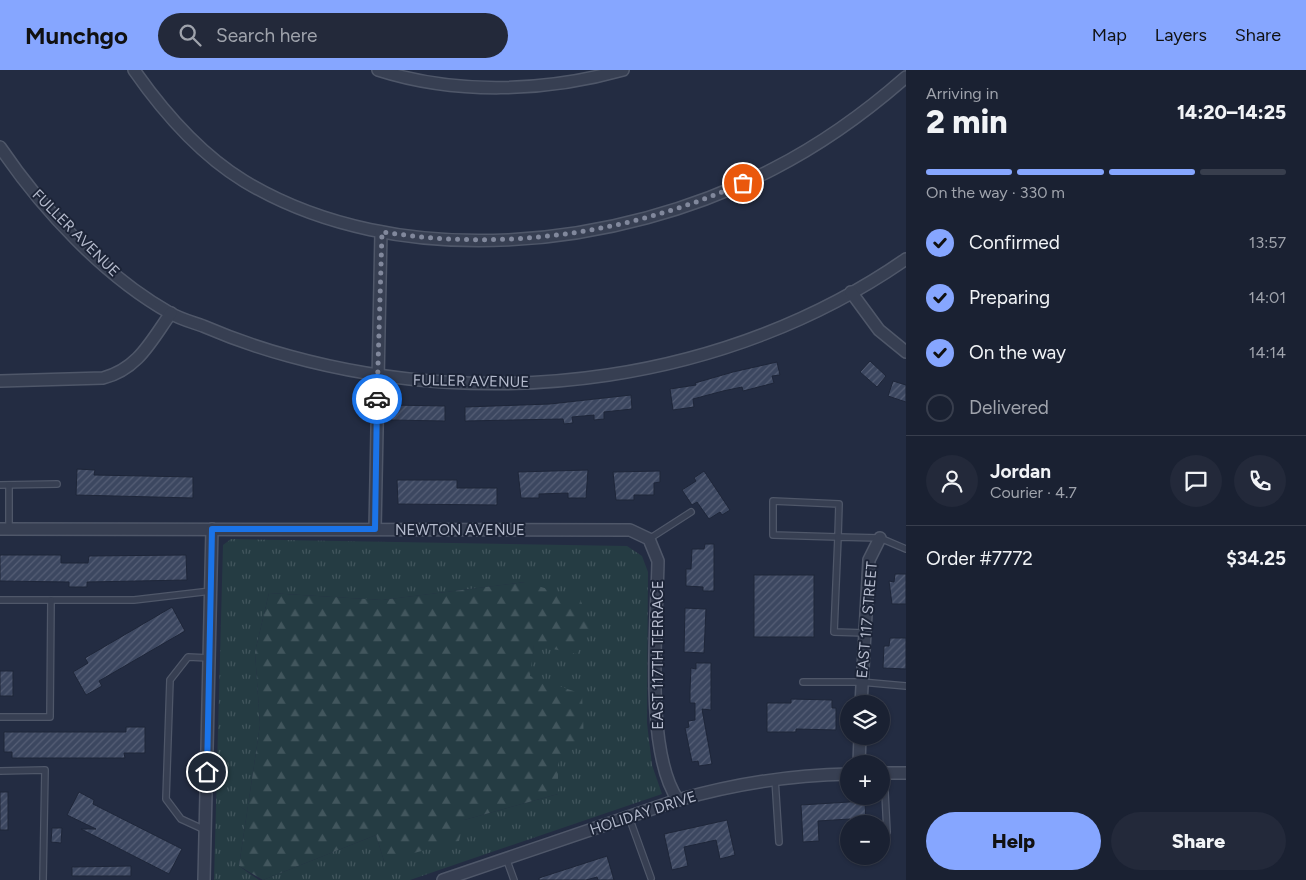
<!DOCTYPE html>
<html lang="en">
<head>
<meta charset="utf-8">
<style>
	:root { --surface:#1a2132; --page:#23293a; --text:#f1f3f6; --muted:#9fa3ac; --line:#383e4d; --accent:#86a6ff }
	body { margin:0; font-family:Figtree,sans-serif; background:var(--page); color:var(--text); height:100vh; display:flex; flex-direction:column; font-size:19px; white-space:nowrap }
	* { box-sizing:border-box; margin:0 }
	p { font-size:16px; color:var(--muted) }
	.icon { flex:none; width:28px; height:28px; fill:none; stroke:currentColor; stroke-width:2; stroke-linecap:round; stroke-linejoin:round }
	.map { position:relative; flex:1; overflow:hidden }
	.details { display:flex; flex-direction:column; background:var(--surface); width:400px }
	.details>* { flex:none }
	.tools { position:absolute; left:840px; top:625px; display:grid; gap:10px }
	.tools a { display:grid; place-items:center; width:50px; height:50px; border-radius:50%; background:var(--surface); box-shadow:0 1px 4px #0004,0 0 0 1px var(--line); font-size:25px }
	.pin { position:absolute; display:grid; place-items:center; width:42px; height:42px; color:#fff; margin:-21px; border:2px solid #fff; border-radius:50%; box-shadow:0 1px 5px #0007 }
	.courier { position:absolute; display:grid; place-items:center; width:50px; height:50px; margin:-25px; border:4px solid #1a73e8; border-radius:50%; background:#fff; color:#222; box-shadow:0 1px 6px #0007 }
	.overview em { font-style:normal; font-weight:800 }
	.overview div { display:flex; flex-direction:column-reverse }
	.overview { display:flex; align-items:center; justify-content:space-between; height:85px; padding:0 20px }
	h1 { font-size:32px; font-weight:800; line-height:38px }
	.bar { display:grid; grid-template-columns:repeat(4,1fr); gap:8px 5px; align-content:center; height:60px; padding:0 20px }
	.bar i { height:6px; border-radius:4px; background:var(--line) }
	.bar .selected { background:var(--accent) }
	.bar p { grid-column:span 4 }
	.line { display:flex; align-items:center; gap:12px; padding:0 20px; border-top:1px solid var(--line) }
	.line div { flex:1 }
	.round { display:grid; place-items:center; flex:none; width:52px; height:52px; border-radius:26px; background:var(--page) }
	ol { padding:0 20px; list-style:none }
	li { display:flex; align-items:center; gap:15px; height:55px }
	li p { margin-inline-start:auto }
	li .icon { padding:5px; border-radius:50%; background:var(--accent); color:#111; stroke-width:4 }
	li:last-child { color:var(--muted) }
	li i { width:28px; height:28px; border:2px solid var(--line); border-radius:50% }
	.primary-button { display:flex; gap:10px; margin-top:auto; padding:10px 20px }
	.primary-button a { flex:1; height:58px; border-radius:30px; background:var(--accent); color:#111; font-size:20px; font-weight:800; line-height:58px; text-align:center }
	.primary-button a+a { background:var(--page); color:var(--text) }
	header { display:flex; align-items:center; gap:30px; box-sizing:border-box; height:70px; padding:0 25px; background:var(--accent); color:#111 }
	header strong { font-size:24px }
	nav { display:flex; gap:28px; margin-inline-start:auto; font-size:18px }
	.search { width:350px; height:45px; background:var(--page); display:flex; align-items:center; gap:12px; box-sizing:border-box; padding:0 18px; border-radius:28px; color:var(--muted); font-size:19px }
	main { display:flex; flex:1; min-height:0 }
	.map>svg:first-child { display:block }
	.grass { fill:url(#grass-tufts) }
	.forest { fill:url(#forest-firs) }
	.building { fill:url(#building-hatch); stroke:#1e2639 }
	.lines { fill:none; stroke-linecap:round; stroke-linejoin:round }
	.lane-casing { stroke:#4f5769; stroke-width:8 }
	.street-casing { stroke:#4f5769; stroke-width:14 }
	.lane { stroke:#373f52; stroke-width:5.5 }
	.street { stroke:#373f52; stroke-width:11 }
	.done { stroke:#81889c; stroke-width:5; stroke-dasharray:0 9 }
	.route { stroke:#1a73e8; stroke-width:6 }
	.labels { text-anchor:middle; stroke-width:4; stroke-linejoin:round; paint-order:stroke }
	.street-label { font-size:15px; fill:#b4bacc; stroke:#1c2437 }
</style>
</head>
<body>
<header>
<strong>Munchgo</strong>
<div class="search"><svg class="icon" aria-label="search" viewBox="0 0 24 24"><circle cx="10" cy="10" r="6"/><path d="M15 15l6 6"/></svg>Search here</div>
<nav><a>Map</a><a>Layers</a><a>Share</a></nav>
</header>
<main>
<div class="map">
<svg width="906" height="810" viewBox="0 0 906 810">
	<defs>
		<pattern id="grass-tufts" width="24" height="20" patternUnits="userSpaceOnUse" patternTransform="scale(1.25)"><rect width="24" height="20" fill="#253c43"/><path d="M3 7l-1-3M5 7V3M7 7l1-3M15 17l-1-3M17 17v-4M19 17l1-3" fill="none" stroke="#42565d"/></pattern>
		<pattern id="forest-firs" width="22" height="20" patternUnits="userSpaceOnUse" patternTransform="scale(1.25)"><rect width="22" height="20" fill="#253c43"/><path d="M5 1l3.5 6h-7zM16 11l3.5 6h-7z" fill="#42565d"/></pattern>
		<pattern id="building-hatch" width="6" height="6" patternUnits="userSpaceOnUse" patternTransform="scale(1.25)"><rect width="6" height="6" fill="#3c4760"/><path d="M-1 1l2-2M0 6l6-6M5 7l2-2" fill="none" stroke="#565f76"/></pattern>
	</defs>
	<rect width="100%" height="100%" fill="#232c42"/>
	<!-- grass -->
	<path class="grass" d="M231 469 627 476 642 486 648 502 647 653 652 695 662 724 410 810H263L376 765 384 791 464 750 558 724 529 606 534 574 525 512 382 530 269 523 255 582 260 655 239 796 259 810H214L223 475Z"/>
	<!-- forest -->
	<path class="forest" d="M525 512 580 529 591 556 577 584 534 575 530 606 582 624 584 671 558 689V724L464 750 459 771 384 791 376 765 263 810 239 796 260 655 255 582 269 523 382 530Z"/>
	<!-- building -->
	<g class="building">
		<path d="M870 291 886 306 877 317 860 302Z"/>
		<path d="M777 292 780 305 772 306 774 313 743 321 742 317 723 321 693 329 694 337 673 340 670 319 696 315 695 313 733 302Z"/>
		<path d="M893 311 906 315V332L888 326Z"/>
		<path d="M631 325 632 339 604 342V349L594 350V345L572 347 573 353 564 354 563 349 465 351V337L550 334Z"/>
		<path d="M391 335 445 336V351L391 350Z"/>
		<path d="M77 399 95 400 94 405 193 407V428L76 425Z"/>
		<path d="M588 400 586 428H568V423L539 424V428H521L518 402Z"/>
		<path d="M660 401V412L654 413V425H634V430H616L613 402Z"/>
		<path d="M704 401 730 440 722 445 720 442 709 449 697 432 692 435 682 420 696 411 694 408Z"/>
		<path d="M397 410H457V418H497V435L398 434Z"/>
		<path d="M705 474H714V521H703V517L686 516V499H691L692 479H704Z"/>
		<path d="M0 485H61V493H88L89 486 186 485 187 510 87 512V517H69V512L0 511Z"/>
		<path d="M895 504H906V534H892L889 511 894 512Z"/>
		<rect x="754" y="505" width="60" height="62"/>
		<path d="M172 537 185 561 99 611 102 616 86 625 73 602 88 593 85 588Z"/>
		<path d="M685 538 706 539 704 583 684 582Z"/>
		<path d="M890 568H906V599L883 598 884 576H889Z"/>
		<path d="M696 593H711V640L702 639 712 694 699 696 698 691 692 692 685 658 689 657 688 651 695 650V633H690V620L691 598 696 599Z"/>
		<rect x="0" y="601" width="13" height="25"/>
		<path d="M791 629 832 630V638H836V660L796 659V662H767V633H791Z"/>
		<path d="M126 657H145V683H124L125 688H12V682H4V662H126Z"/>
		<rect x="0" y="722" width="8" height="38"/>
		<path d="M79 722 94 730 93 734 182 779 169 804 81 759H96L67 745Z"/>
		<path d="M865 731 866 754H851L850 749 818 751 819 771 803 772 801 735Z"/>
		<path d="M727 750 735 785 720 789 716 770 684 777 688 796 672 800 664 764Z"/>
		<path d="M52 758H62L61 773 51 772Z"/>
		<path d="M607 786 614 810H598L597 807 586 810H539V808Z"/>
		<path d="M131 796V806H72V797Z"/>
	</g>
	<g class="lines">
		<!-- lane casing -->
		<g class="lane-casing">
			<g id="lane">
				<path d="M0 415 57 414"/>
				<path d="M773 431 839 434 838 467 773 465Z"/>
				<path d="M9 459V415"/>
				<path d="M649 469 691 442"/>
				<path d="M0 530H134L211 521"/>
				<path d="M865 563 834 562 838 467 880 468 906 479"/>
				<path d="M803 612H861L906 616"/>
				<path d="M0 647H50L51 530"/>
				<path d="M0 701 45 700 43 810"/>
				<path d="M884 703 887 762"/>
				<path d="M775 709 779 772"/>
				<path d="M629 747 651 808"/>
				<path d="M205 760 181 749 166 729 170 610 188 587 209 588"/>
				<path d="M506 788 514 810"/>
			</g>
		</g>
		<!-- street casing -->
		<g class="street-casing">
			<g id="street">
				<path d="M134 0C164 43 200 84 244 111 398 204 619 179 773 99 822 74 865 43 906 7"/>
				<path d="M378 0C456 25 545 22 623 0"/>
				<path d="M0 77C42 139 104 206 170 243 180 249 192 252 203 256 231 268 259 278 289 286 495 343 729 312 906 189"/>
				<path d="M851 222 879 260 906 282"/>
				<path d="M0 311 103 308C138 299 151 271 171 243"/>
				<path d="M0 459 630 460 649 469 658 491C657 552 644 681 678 730"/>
				<path d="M375 459 381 162"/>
				<path d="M861 634 869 490 880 468"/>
				<path d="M859 694 860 666"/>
				<path d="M881 703H906"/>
				<path d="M204 810 212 459"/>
				<path d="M443 810 678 730C734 714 790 705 849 704"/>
			</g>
		</g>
		<!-- lane -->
		<use href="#lane" class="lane"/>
		<!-- street -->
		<use href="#street" class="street"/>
	</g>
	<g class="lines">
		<!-- done -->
		<path class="done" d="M377 329 382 162C404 165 427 168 450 169 550 174 652 154 743 113"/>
		<!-- route -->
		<path class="route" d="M207 702 212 459H375L377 329"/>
	</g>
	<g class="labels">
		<!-- street labels -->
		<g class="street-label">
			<text transform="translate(76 163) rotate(45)" y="5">FULLER AVENUE</text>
			<text transform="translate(471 311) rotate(1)" y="5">FULLER AVENUE</text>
			<text x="460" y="465">NEWTON AVENUE</text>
			<text transform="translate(867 550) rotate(-85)" y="5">EAST 117 STREET</text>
			<text transform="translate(658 585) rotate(-90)" y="5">EAST 117TH TERRACE</text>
			<text transform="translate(643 743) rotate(-18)" y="5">HOLIDAY DRIVE</text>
		</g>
	</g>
</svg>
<div class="tools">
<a><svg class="icon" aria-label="layers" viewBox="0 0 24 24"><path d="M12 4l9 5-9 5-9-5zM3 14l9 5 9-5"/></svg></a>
<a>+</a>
<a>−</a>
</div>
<div class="pin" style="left:743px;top:113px;background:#ea580c"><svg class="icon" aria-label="bag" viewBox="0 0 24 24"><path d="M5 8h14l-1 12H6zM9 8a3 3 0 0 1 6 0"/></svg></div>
<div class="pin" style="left:207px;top:702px;background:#1f2937"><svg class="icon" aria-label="home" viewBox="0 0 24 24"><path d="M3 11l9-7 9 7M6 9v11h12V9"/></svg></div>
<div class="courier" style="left:377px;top:329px"><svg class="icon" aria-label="car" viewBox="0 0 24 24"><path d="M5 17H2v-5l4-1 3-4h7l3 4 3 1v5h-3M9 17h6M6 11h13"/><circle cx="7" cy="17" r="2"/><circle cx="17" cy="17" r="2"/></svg></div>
</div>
<section class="details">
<div class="overview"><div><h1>2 min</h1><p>Arriving in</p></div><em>14:20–14:25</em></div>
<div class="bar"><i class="selected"></i><i class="selected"></i><i class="selected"></i><i></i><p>On the way · 330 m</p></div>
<ol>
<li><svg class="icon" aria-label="check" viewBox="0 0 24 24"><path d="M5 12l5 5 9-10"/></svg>Confirmed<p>13:57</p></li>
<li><svg class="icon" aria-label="check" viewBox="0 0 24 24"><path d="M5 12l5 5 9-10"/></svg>Preparing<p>14:01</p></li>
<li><svg class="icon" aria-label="check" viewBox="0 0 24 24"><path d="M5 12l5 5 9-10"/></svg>On the way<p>14:14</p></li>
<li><i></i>Delivered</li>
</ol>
<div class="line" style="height:90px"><a class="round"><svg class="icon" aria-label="person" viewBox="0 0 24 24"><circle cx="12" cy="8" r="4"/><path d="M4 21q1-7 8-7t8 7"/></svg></a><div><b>Jordan</b><p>Courier · 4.7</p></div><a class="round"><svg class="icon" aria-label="chat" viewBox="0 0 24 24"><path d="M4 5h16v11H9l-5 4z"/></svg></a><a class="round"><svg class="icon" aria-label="phone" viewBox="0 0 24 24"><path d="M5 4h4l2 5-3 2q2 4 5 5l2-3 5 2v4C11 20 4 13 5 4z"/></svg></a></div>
<div class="line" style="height:65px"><div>Order #7772</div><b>$34.25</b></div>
<div class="primary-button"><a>Help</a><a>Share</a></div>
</section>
</main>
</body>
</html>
